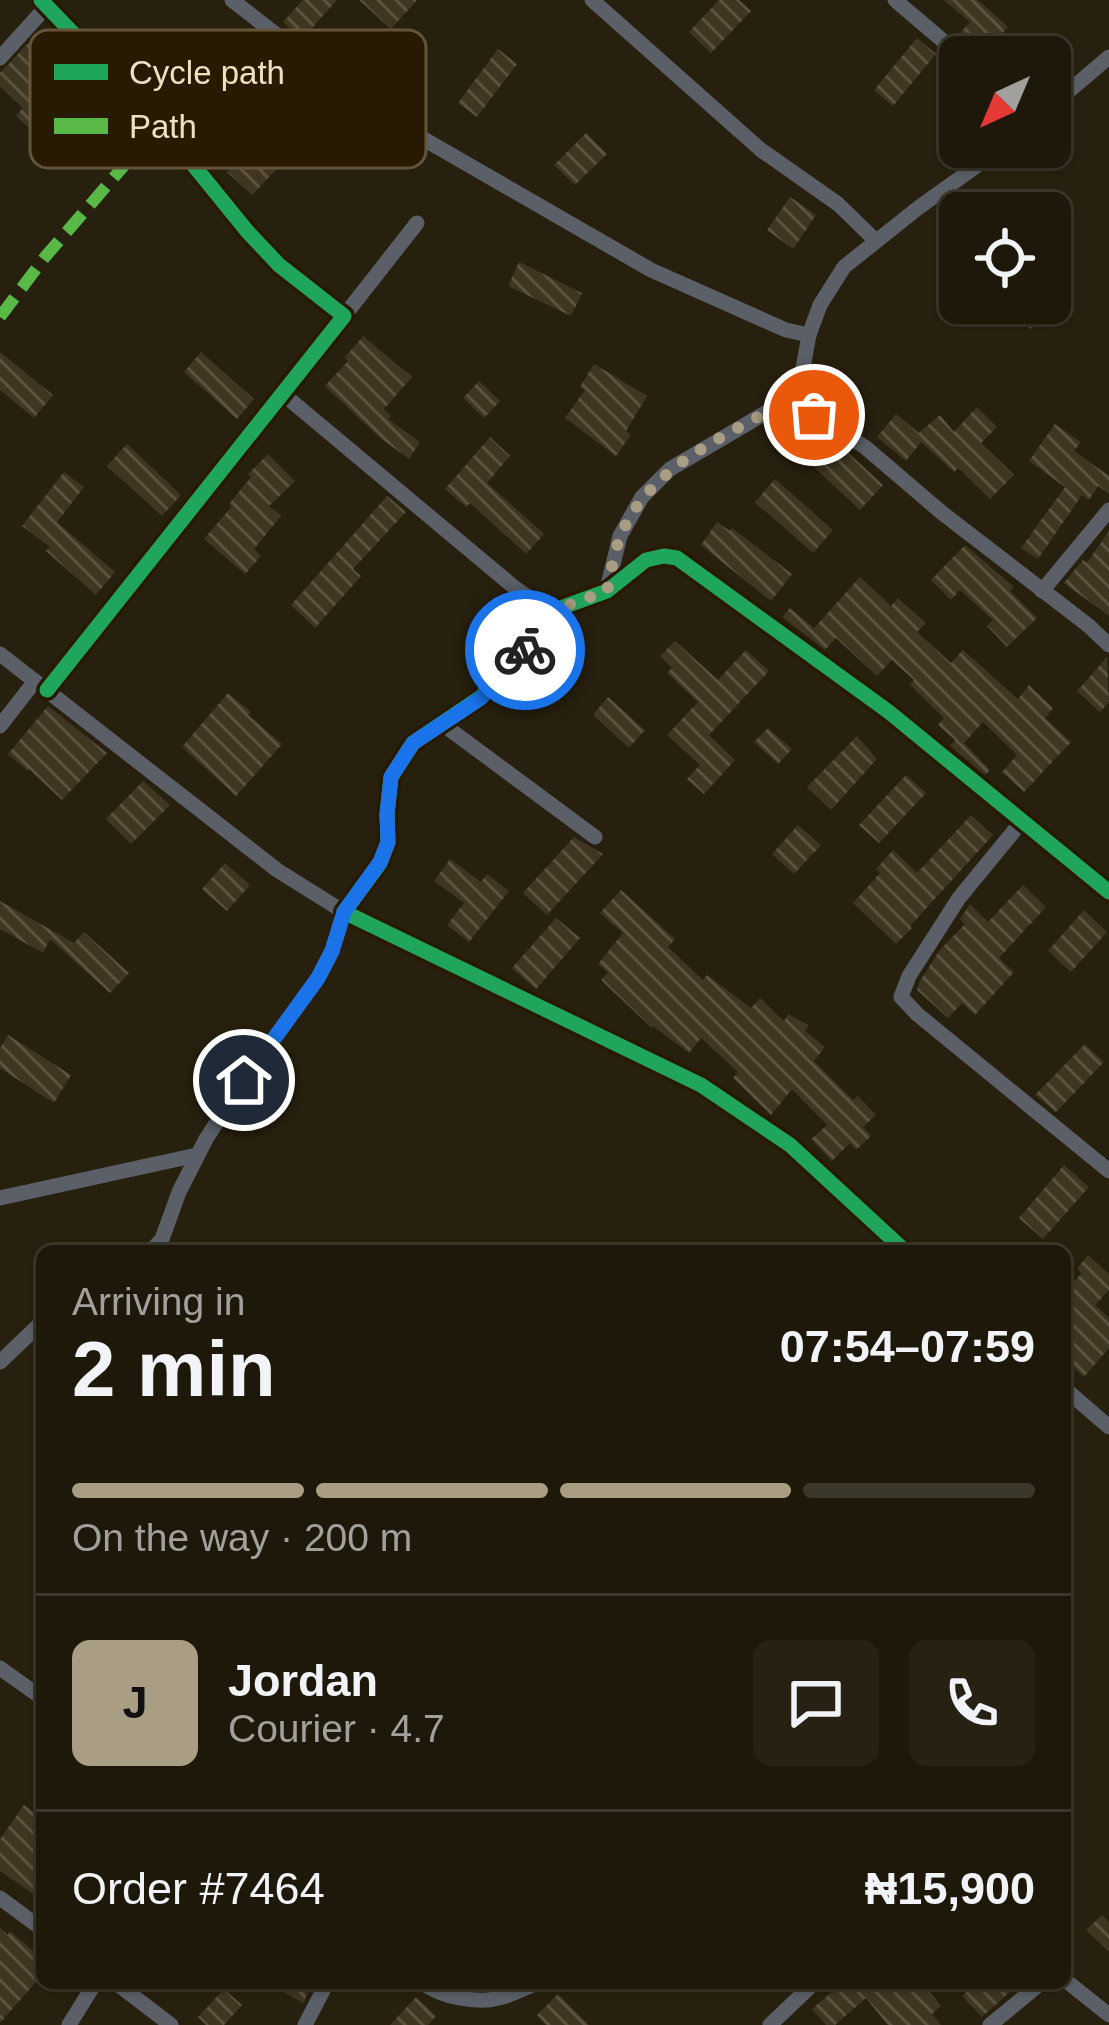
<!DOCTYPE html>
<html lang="en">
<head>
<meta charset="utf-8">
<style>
	:root { --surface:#1e180a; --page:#262113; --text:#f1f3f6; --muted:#a1a09c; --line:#3c372b; --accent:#a99d83 }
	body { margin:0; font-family:Helvetica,sans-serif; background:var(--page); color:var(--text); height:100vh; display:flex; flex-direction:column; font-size:45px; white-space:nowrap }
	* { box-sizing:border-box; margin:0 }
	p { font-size:39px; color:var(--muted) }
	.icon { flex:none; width:66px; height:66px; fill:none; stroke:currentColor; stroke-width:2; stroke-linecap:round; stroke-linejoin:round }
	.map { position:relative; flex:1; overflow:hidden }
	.side { position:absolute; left:36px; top:1245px; width:1035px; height:744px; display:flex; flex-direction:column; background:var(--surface); border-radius:18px; box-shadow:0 3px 9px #0004,0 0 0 3px var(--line) }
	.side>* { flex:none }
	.needle { width:78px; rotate:224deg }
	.fabs { position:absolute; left:939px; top:36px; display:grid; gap:24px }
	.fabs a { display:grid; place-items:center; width:132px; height:132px; border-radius:18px; background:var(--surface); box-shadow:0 3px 9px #0004,0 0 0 3px var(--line); font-size:60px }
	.pin { position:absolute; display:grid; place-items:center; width:102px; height:102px; color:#fff; margin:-51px; border:6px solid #fff; border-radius:50%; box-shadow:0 3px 12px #0007 }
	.courier { position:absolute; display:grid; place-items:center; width:120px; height:120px; margin:-60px; border:9px solid #1a73e8; border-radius:50%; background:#fff; color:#222; box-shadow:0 3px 15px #0007 }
	.summary em { font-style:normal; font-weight:600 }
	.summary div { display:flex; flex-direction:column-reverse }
	.summary { display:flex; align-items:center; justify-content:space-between; height:204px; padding:0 36px }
	h1 { font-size:78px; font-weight:600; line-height:90px }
	.bar { display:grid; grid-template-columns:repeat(4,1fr); gap:18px 12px; align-content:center; height:144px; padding:0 36px }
	.bar i { height:15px; border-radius:9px; background:var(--line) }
	.bar .active { background:var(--accent) }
	.bar p { grid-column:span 4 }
	.line { display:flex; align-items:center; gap:30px; padding:0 36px; border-top:3px solid var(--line) }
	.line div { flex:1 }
	.round { display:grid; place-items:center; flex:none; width:126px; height:126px; border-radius:18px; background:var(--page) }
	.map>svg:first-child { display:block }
	.building { fill:url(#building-back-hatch) }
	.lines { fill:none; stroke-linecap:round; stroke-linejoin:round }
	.street { stroke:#5b6068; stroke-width:15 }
	.quiet { stroke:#58b947; stroke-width:12; stroke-dasharray:24 12; stroke-linecap:butt }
	.cycleway-casing { stroke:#281a00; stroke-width:22 }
	.cycleway { stroke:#20a55d; stroke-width:15 }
	.done { stroke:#a99d83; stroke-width:12; stroke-dasharray:0 21.6 }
	.route { stroke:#1a73e8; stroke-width:15 }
	.key { fill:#281a00; stroke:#64553a; stroke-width:3 }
	.key-label { font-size:33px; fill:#efe0c2 }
</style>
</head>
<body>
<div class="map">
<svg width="1109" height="2025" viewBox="0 0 1109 2025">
	<defs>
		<pattern id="building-back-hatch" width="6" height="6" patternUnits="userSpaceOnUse" patternTransform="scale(3)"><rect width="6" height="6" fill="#3f3622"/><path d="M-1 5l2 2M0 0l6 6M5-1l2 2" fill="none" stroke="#5b5340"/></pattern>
	</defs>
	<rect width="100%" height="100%" fill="#28200e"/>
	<!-- building -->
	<g class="building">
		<path d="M303 0H337L302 39 283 22Z"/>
		<path d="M359 0H417L391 29Z"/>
		<path d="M719 0H739L751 11 711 53 689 32Z"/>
		<path d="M944 0H978L1008 27 982 55 959 34 970 22Z"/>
		<path d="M37 34 96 89 98 87 122 109 77 158 46 130 39 137 16 116 23 108 0 87V73Z"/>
		<path d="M917 38 936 54 893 106 874 90Z"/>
		<path d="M498 49 517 64 477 117 458 103Z"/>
		<path d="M270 127 295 150 252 195 227 172Z"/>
		<path d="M586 133 607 154 575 185 554 165Z"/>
		<path d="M790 197 816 215 793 249 767 230Z"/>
		<path d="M519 262 582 293 571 316 508 286Z"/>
		<path d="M1057 278 1068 287 1031 329 1020 320 1035 303H1050V286Z"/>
		<path d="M363 336 412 377 384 409 391 416 388 419 420 442 409 459 379 437 325 386 348 361 345 357Z"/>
		<path d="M0 352 53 395 34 418 0 390Z"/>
		<path d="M201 352 254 399 237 419 184 372Z"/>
		<path d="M594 364 647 396 626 431 631 435 616 456 565 418 585 390 580 387Z"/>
		<path d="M479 381 500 401 484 418 463 398Z"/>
		<path d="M977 407 997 427 981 443 1014 475 990 499 958 468 954 472 921 442 906 461 877 437 896 414 919 433 940 415 954 432Z"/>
		<path d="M1055 424 1081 442 1074 451 1109 476V494L1098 486 1089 500 1082 495 1038 559 1021 548 1065 487 1029 461Z"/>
		<path d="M824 435 842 447 883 485 860 510 803 457Z"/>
		<path d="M490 437 510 456 487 483 544 534 526 554 470 503 466 507 445 489Z"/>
		<path d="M127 444 181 495 162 516 107 466Z"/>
		<path d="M268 454 295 481 269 506 281 516 254 549 261 556 245 574 204 539 232 506 229 504 251 477 248 474Z"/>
		<path d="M64 472 84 487 57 522 115 572 96 595 46 551 50 547 22 526Z"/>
		<path d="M775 479 833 530 813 553 755 502Z"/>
		<path d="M387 496 406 512 353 569 361 576 315 628 291 605Z"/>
		<path d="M717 522 730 531 732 528 792 574 771 601 701 545Z"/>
		<path d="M1109 531V616L1064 583 1083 560 1087 563Z"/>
		<path d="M965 545 1014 587 1010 591 1037 618 1007 647 987 626 993 620 960 590 951 600 931 580Z"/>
		<path d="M860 577 891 606 898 598 926 623 917 632 951 663 963 650 1018 699 1029 685 1053 708 1045 718 1071 742 1024 792 1002 772 1017 755 983 722 964 743 990 770 985 775 950 746 955 740 938 725 944 718 910 685 914 680 892 660 877 676 836 638 825 650 782 617 790 608 814 628Z"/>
		<path d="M675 641 718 680 746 650 769 671 709 735 735 760 704 794 687 779 700 765 667 735 698 702 667 673 672 668 660 656Z"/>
		<path d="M1107 657 1109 702 1100 712 1077 691Z"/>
		<path d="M228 693 251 712 248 715 282 744 236 796 182 747Z"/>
		<path d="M608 697 645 730 629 748 593 715Z"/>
		<path d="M48 706 107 753 62 800 29 769 28 771 8 754Z"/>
		<path d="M768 728 792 749 778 764 754 742Z"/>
		<path d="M857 736 877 759 831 810 807 787Z"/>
		<path d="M906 775 926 793 879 843 859 825Z"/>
		<path d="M143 781 170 805 131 844 106 819Z"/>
		<path d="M971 815 993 835 910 926 912 928 896 944 853 903 880 873 876 869 893 850 917 873Z"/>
		<path d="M798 825 821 845 794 874 772 854Z"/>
		<path d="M574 837 603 854 547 915 523 893Z"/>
		<path d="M450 859 481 882 487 874 509 891 469 942 447 925 464 903 434 881Z"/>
		<path d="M225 863 250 885 227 911 202 889Z"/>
		<path d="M1023 885 1046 907 999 958 1014 972 975 1015 962 1003 948 1018 917 990 920 981 940 950 965 924 960 919 970 904 988 922Z"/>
		<path d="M621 890 675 939 668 947 703 980 707 975 751 1008 760 998 784 1021 788 1014 808 1025 805 1031 825 1047 814 1061 853 1100 858 1096 876 1115 863 1127 871 1136 856 1150 850 1143 832 1161 811 1139 827 1125 792 1089 771 1115 733 1078 738 1072 701 1038 689 1053 653 1026 652 1028 601 980 608 972 598 964 623 933 600 913Z"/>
		<path d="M0 901 74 943 84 932 129 973 110 993 50 939 43 953 0 929Z"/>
		<path d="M1084 910 1107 932 1071 972 1048 951Z"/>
		<path d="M556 918 580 938 536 989 512 968Z"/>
		<path d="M8 1035 71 1075 54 1103 0 1068V1048Z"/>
		<path d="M1085 1044 1104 1062 1056 1112 1035 1095Z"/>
		<path d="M1064 1165 1089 1187 1043 1239 1019 1218Z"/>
		<path d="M1088 1255 1109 1274V1290L1095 1305 1109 1318V1348L1084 1377 1065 1360V1291L1082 1273 1077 1269Z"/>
		<path d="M24 1805 42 1818V1888L36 1896 0 1871V1839Z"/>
		<path d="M1102 1915 1109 1922V1952L1086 1930Z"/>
		<path d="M0 1928 8 1935 10 1931 42 1959V1975L0 2023Z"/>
		<path d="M268 1983H313L303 2003Z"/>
		<path d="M842 1983H922L941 2006 932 2014 941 2025H888L866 1998 835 2025H826L812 2009Z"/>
		<path d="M976 1983H1020L982 2017 962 1996Z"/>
		<path d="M224 1989 242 2005 224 2025H206L198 2017Z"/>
		<path d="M558 1994 589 2025H546L537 2015Z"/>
		<path d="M416 1997 436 2016 428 2025H390Z"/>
	</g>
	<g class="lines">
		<!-- street -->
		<g class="street">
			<path d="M41 0 160 124 247 231 279 265 344 316 47 690"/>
			<path d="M232 0 305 57 415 134 651 270 786 330 809 335"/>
			<path d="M592 0 761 150 838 204 876 241"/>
			<path d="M895 0 962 57"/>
			<path d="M0 58 47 6"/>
			<path d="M1050 107 1109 57"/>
			<path d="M344 316 417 223"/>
			<path d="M283 394 515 588 535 602 563 607"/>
			<path d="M789 399 865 447 941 512 1089 626 1109 645"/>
			<path d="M607 589 620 536 642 497 670 469 789 399 803 368 809 335 820 305 844 267 918 208 1003 147"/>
			<path d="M1042 591 1109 510"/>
			<path d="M0 654 277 870 344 912 332 951 318 978 244 1080 206 1139 179 1192 162 1239 151 1251"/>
			<path d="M441 723 595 837"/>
			<path d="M0 726 35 681"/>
			<path d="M1023 820 959 898 909 976 901 997 917 1014 1109 1171"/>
			<path d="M0 1198 197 1155"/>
			<path d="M905 1251 790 1145 701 1085 344 912 380 863 388 842 387 814 391 777 413 743 481 697 563 607 607 591 646 560 664 556 677 558 889 712 1109 892"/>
			<path d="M0 1362 42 1322"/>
			<path d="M1065 1389 1109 1427"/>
			<path d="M0 1668 42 1698"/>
			<path d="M0 1898 42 1929"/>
			<path d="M1065 1980 1109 2015"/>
			<path d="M116 1983 171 2025"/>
			<path d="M423 1983C441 1997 477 2004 499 1998 512 1995 525 1988 537 1983"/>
			<path d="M69 2025 95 1983"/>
			<path d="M305 2025 327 1983"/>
			<path d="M770 2025 814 1983"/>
			<path d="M990 2025 1041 1983"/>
		</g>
		<!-- quiet -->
		<path class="quiet" d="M0 317 45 257 160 124"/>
		<!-- cycleway casing -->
		<g class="cycleway-casing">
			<g id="cycleway">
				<path d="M41 0 160 124 247 231 279 265 344 316 47 690"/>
				<path d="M905 1251 790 1145 701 1085 344 912 380 863 388 842 387 814 391 777 413 743 481 697 563 607 607 591 646 560 664 556 677 558 889 712 1109 892"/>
			</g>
		</g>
		<!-- cycleway -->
		<use href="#cycleway" class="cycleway"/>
	</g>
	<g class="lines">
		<!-- done -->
		<path class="done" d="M525 650 563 607 607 591C611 573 614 552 621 535 650 465 728 435 789 400L814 415"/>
		<!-- route -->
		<path class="route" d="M244 1080 318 978 332 951 344 912 380 862 388 842 387 814 391 777 413 743 481 698 525 650"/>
	</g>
	<!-- legend -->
	<rect x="30" y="30" width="396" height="138" rx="18" class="key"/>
	<rect x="54" y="64" width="54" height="16" fill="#20a55d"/>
	<rect x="54" y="118" width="54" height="16" fill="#58b947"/>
	<g class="key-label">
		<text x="129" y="84">Cycle path</text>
		<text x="129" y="138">Path</text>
	</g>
</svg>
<div class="fabs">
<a><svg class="needle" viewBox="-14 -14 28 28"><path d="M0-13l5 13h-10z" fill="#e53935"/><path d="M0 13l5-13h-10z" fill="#a1a09c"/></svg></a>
<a><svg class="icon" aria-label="locate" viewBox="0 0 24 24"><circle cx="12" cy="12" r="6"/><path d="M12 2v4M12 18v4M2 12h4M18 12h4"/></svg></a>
</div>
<div class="pin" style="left:814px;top:415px;background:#ea580c"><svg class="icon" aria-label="bag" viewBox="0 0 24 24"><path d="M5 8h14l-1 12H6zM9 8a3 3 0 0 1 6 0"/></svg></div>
<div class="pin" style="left:244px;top:1080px;background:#1f2937"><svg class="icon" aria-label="home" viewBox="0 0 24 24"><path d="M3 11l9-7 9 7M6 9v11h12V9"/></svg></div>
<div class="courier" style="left:525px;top:650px"><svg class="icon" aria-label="bike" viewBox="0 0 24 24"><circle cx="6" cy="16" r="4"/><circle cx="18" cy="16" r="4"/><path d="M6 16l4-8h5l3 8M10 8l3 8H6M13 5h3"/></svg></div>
<section class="side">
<div class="summary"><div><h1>2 min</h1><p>Arriving in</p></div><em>07:54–07:59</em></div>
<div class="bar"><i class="active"></i><i class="active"></i><i class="active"></i><i></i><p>On the way · 200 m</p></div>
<div class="line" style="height:216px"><b class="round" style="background:var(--accent);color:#111">J</b><div><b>Jordan</b><p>Courier · 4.7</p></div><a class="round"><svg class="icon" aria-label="chat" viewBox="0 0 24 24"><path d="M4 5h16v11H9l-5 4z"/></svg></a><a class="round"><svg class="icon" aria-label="phone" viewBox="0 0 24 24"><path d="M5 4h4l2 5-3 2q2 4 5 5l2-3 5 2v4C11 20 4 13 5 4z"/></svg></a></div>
<div class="line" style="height:156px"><div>Order #7464</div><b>₦15,900</b></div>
</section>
</div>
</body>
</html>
